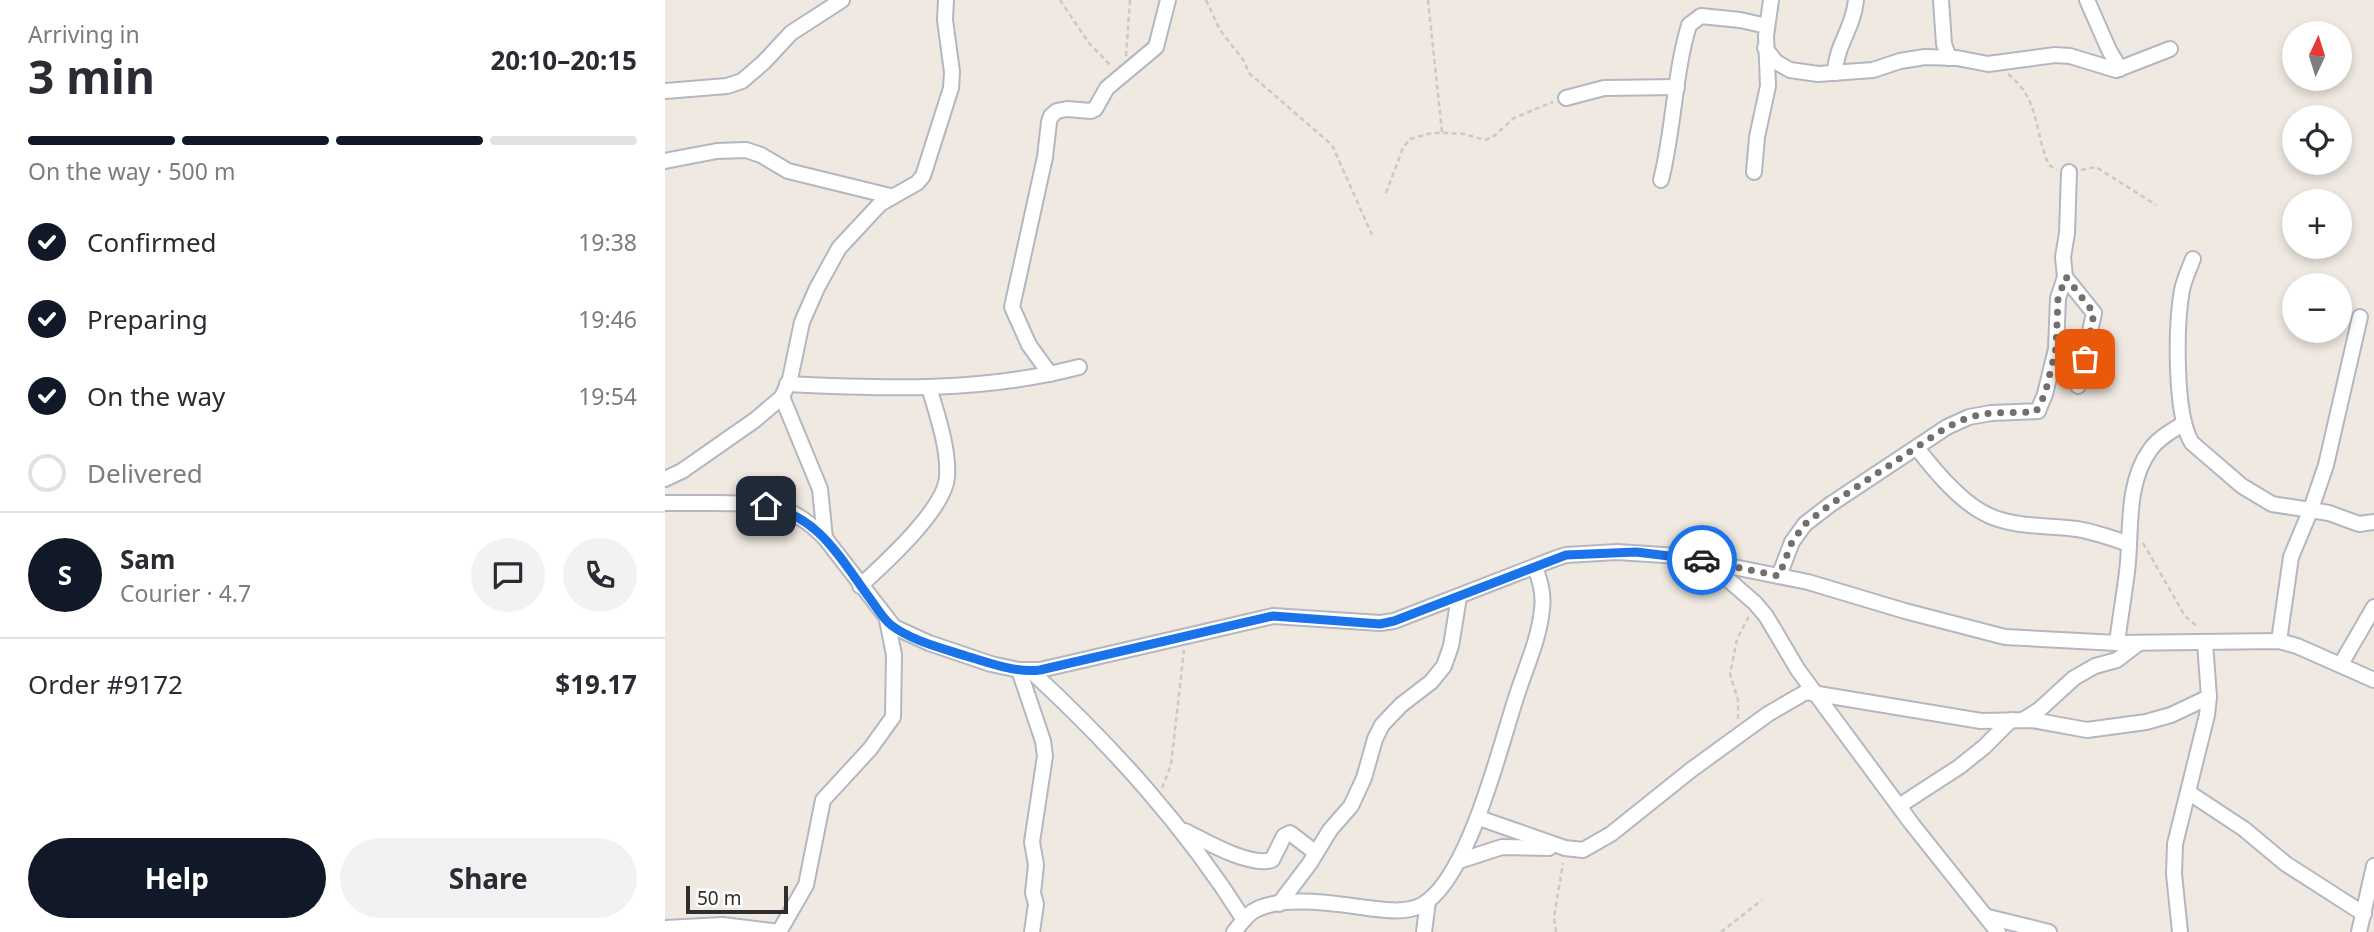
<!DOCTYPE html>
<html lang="en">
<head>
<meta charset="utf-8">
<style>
	:root { --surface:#fff; --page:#f2f2f3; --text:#2b2b33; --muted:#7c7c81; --line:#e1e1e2; --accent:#111827 }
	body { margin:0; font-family:"Noto Sans",sans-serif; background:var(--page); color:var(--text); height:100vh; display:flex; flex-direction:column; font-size:26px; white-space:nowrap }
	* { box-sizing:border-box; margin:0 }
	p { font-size:23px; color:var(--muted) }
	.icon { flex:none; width:38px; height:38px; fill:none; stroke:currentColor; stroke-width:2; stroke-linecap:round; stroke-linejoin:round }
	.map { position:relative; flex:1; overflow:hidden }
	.drawer { display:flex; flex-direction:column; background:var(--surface); width:665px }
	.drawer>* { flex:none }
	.needle { width:46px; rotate:4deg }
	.controls { position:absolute; left:1617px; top:21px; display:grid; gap:14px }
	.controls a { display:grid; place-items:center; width:70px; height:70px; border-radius:50%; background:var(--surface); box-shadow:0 4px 10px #0003; font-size:35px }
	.scale { position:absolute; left:21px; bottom:18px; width:102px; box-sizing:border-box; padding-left:7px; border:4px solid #2e2e2e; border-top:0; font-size:19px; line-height:24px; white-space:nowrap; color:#2e2e2e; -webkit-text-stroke:5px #fff; paint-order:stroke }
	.pin { position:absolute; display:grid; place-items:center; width:60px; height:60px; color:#fff; margin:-30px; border-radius:14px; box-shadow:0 4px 10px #0006 }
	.courier { position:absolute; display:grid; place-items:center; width:70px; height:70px; margin:-35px; border:5px solid #1a73e8; border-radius:50%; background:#fff; color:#222; box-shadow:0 2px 9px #0007 }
	.head em { font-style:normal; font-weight:700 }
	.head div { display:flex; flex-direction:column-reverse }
	.head { display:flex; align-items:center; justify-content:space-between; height:119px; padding:0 28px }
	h1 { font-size:46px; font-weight:700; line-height:52px }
	.bar { display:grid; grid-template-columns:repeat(4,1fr); gap:10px 7px; align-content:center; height:84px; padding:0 28px }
	.bar i { height:9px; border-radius:5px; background:var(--line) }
	.bar .active { background:var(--accent) }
	.bar p { grid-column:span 4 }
	.line { display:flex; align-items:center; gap:18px; padding:0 28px; border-top:2px solid var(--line) }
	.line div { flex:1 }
	.round { display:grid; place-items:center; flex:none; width:74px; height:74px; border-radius:37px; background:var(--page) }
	ol { padding:0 28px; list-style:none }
	li { display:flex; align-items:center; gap:21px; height:77px }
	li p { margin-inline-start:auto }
	li .icon { padding:7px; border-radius:50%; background:var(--accent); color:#fff; stroke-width:4 }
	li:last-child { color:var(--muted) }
	li i { width:38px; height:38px; border:4px solid var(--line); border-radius:50% }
	.primary-button { display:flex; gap:14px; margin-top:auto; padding:14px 28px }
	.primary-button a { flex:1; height:80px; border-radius:42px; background:var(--accent); color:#fff; font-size:28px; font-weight:700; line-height:80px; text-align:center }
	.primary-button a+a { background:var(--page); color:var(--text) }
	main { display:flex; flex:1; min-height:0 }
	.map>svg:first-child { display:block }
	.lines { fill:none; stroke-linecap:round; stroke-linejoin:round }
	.minor-casing { stroke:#b4b7c1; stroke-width:18 }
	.path { stroke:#c9c9c9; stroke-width:2.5; stroke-dasharray:5 3.5; stroke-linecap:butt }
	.minor { stroke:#fff; stroke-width:14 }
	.done { stroke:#726f6d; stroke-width:7; stroke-dasharray:0 12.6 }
	.route { stroke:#1a73e8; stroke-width:9 }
</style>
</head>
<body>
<main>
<section class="drawer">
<div class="head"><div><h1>3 min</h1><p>Arriving in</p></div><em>20:10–20:15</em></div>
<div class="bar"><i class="active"></i><i class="active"></i><i class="active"></i><i></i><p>On the way · 500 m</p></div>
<ol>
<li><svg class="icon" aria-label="check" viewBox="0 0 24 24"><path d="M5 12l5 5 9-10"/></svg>Confirmed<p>19:38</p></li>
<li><svg class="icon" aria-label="check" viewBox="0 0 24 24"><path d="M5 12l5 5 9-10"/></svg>Preparing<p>19:46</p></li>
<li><svg class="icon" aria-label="check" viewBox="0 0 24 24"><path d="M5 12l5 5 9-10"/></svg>On the way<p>19:54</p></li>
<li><i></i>Delivered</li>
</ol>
<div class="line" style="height:126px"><b class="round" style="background:var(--accent);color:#fff">S</b><div><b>Sam</b><p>Courier · 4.7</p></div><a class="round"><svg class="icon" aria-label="chat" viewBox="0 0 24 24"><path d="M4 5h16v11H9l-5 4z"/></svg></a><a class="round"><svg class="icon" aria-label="phone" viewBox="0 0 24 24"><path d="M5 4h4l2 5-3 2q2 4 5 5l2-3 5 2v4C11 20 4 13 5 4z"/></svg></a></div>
<div class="line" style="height:91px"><div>Order #9172</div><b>$19.17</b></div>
<div class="primary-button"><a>Help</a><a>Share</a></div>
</section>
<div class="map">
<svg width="1709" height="932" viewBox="0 0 1709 932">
	<rect width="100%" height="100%" fill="#efe9e1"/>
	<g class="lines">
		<!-- minor casing -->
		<g class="minor-casing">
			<g id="minor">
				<path d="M1276 0 1279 44 1284 58"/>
				<path d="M1422 0 1444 50 1455 69"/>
				<path d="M1100 48 1111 62 1125 70 1153 74 1208 70 1235 61 1260 57 1292 58 1323 64 1390 55 1405 56 1451 70 1505 49"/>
				<path d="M1170 73C1171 44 1188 30 1191 0"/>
				<path d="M0 91 62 86 77 81 99 62 126 33 177 0"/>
				<path d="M901 98 939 88 1012 87"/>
				<path d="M0 161 52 151 81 150 96 155 123 171 225 196"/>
				<path d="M1089 172 1092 137 1103 86 1101 36 1106 0"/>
				<path d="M1404 172 1402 233 1398 257 1400 277 1429 313 1413 386"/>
				<path d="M996 180C1009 129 1009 75 1024 25L1036 16 1075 20 1102 26"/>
				<path d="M1528 259C1524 269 1519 280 1517 290 1511 323 1509 415 1527 443L1577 486 1607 504 1664 513 1694 524 1709 522"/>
				<path d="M385 374 364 345 347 307 380 157 384 122 386 116 392 111 402 109 426 111 430 109 442 88 491 47 503 0"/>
				<path d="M122 384C220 389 319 392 414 367"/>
				<path d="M117 397 155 489 160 538"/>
				<path d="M1252 448C1269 470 1292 498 1317 512 1344 528 1382 525 1412 529 1430 532 1447 538 1464 544"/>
				<path d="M0 479 17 471 90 420 117 397 125 379 137 322 152 288 174 248 215 204 252 183 258 176 286 88 287 72 280 20 281 0"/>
				<path d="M0 503C34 504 95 499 125 512 139 518 150 528 160 538L229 627 264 643 326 664 354 670H375L608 616 715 623 729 621 889 559 901 555 952 552 1014 556 1143 582 1240 611 1340 637 1452 643 1614 641 1632 646 1709 680"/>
				<path d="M1043 562 1090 603 1101 616 1133 670 1247 824 1333 932"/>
				<path d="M1114 576 1127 542 1140 524 1166 504 1282 427 1304 417 1326 413 1373 411 1380 394 1391 349 1393 298 1400 277"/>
				<path d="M195 586C219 564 280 509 282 477 284 448 272 415 264 387"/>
				<path d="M1614 641 1626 557 1646 509 1661 465 1695 317"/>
				<path d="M1452 643C1455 619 1459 596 1462 572 1467 532 1460 485 1485 450 1493 438 1507 431 1519 423"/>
				<path d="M1676 664 1709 607"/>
				<path d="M354 670 378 741 380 756 367 842 371 865 368 893 371 904 367 932"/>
				<path d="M366 671C447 746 520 826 579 920"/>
				<path d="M1358 720 1374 710 1409 678 1430 666 1452 660 1474 643"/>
				<path d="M1523 792 1579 829 1621 864 1699 914"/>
				<path d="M1234 806 1294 767 1319 747 1346 720"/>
				<path d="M814 818 900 848 918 850 946 834 1026 770 1103 714 1141 692 1316 721 1367 720 1422 730 1481 722 1506 715 1544 697"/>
				<path d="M520 831C540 841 584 867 607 860L619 836 625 833 651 853"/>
				<path d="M794 861 837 847 884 848"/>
				<path d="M614 904 645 863 665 830 686 806 699 778 710 739 717 725 736 705 766 682 779 666 786 646 794 597"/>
				<path d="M1323 917 1384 932"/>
				<path d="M0 928 58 925 114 932"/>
				<path d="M114 932 141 885 158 800 205 749 228 717 229 655 222 620"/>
				<path d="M569 932C575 925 580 917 587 912 615 894 671 904 703 908 720 910 739 913 755 906 802 883 834 750 850 701 859 671 874 641 877 609 879 594 876 582 870 568"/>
				<path d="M759 932 763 901"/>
				<path d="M1515 932 1509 874 1510 844 1542 715 1544 697 1540 643"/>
				<path d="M1694 932 1709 866"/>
			</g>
		</g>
		<!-- path -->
		<g class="path">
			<path d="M395 0 424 43 446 66"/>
			<path d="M541 0 555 30 579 61 584 73 667 145 707 235"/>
			<path d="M763 0 777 132"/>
			<path d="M461 56 465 0"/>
			<path d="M1343 74C1373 98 1369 124 1381 158L1384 165 1392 170"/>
			<path d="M1416 170 1431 167 1491 205"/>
			<path d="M721 193 738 148 745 139 767 133H784L799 134 820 140 829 136 849 118 888 102"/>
			<path d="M1478 543 1520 616 1533 627"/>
			<path d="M1073 719V700L1065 674 1072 639 1084 616"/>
			<path d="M497 788 506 765 519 650"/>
			<path d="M891 932 889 917 898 863"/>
			<path d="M1056 932 1097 900"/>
		</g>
		<!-- minor -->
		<use href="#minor" class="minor"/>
	</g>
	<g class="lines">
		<!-- done -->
		<path class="done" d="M1037 560 1114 576 1127 542 1140 524 1166 504 1282 427 1304 417 1326 413 1371 412 1380 394 1391 349 1393 298 1401 277 1429 313 1420 359"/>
		<!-- route -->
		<path class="route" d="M101 506C155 516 176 560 206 600 212 608 218 619 226 625 247 641 277 648 301 656 325 663 350 673 375 670L608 616 715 624 729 621 901 555 971 552 1037 560"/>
	</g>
</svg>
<div class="controls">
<a><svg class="needle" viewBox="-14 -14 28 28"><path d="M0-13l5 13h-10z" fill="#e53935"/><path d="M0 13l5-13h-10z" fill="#7c7c81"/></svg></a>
<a><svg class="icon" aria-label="locate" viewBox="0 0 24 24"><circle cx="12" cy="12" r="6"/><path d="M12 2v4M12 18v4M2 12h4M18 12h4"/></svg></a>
<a>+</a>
<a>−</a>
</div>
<div class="scale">50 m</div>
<div class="pin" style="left:1420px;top:359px;background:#ea580c"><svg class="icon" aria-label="bag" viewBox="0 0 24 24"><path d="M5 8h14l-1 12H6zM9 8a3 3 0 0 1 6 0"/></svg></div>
<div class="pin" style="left:101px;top:506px;background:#1f2937"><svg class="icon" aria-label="home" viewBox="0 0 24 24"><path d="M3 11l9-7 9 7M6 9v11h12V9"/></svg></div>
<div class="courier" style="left:1037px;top:560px"><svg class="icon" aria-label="car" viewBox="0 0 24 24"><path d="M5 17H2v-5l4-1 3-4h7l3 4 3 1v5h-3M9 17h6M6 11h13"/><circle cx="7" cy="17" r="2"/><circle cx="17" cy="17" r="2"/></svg></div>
</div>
</main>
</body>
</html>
